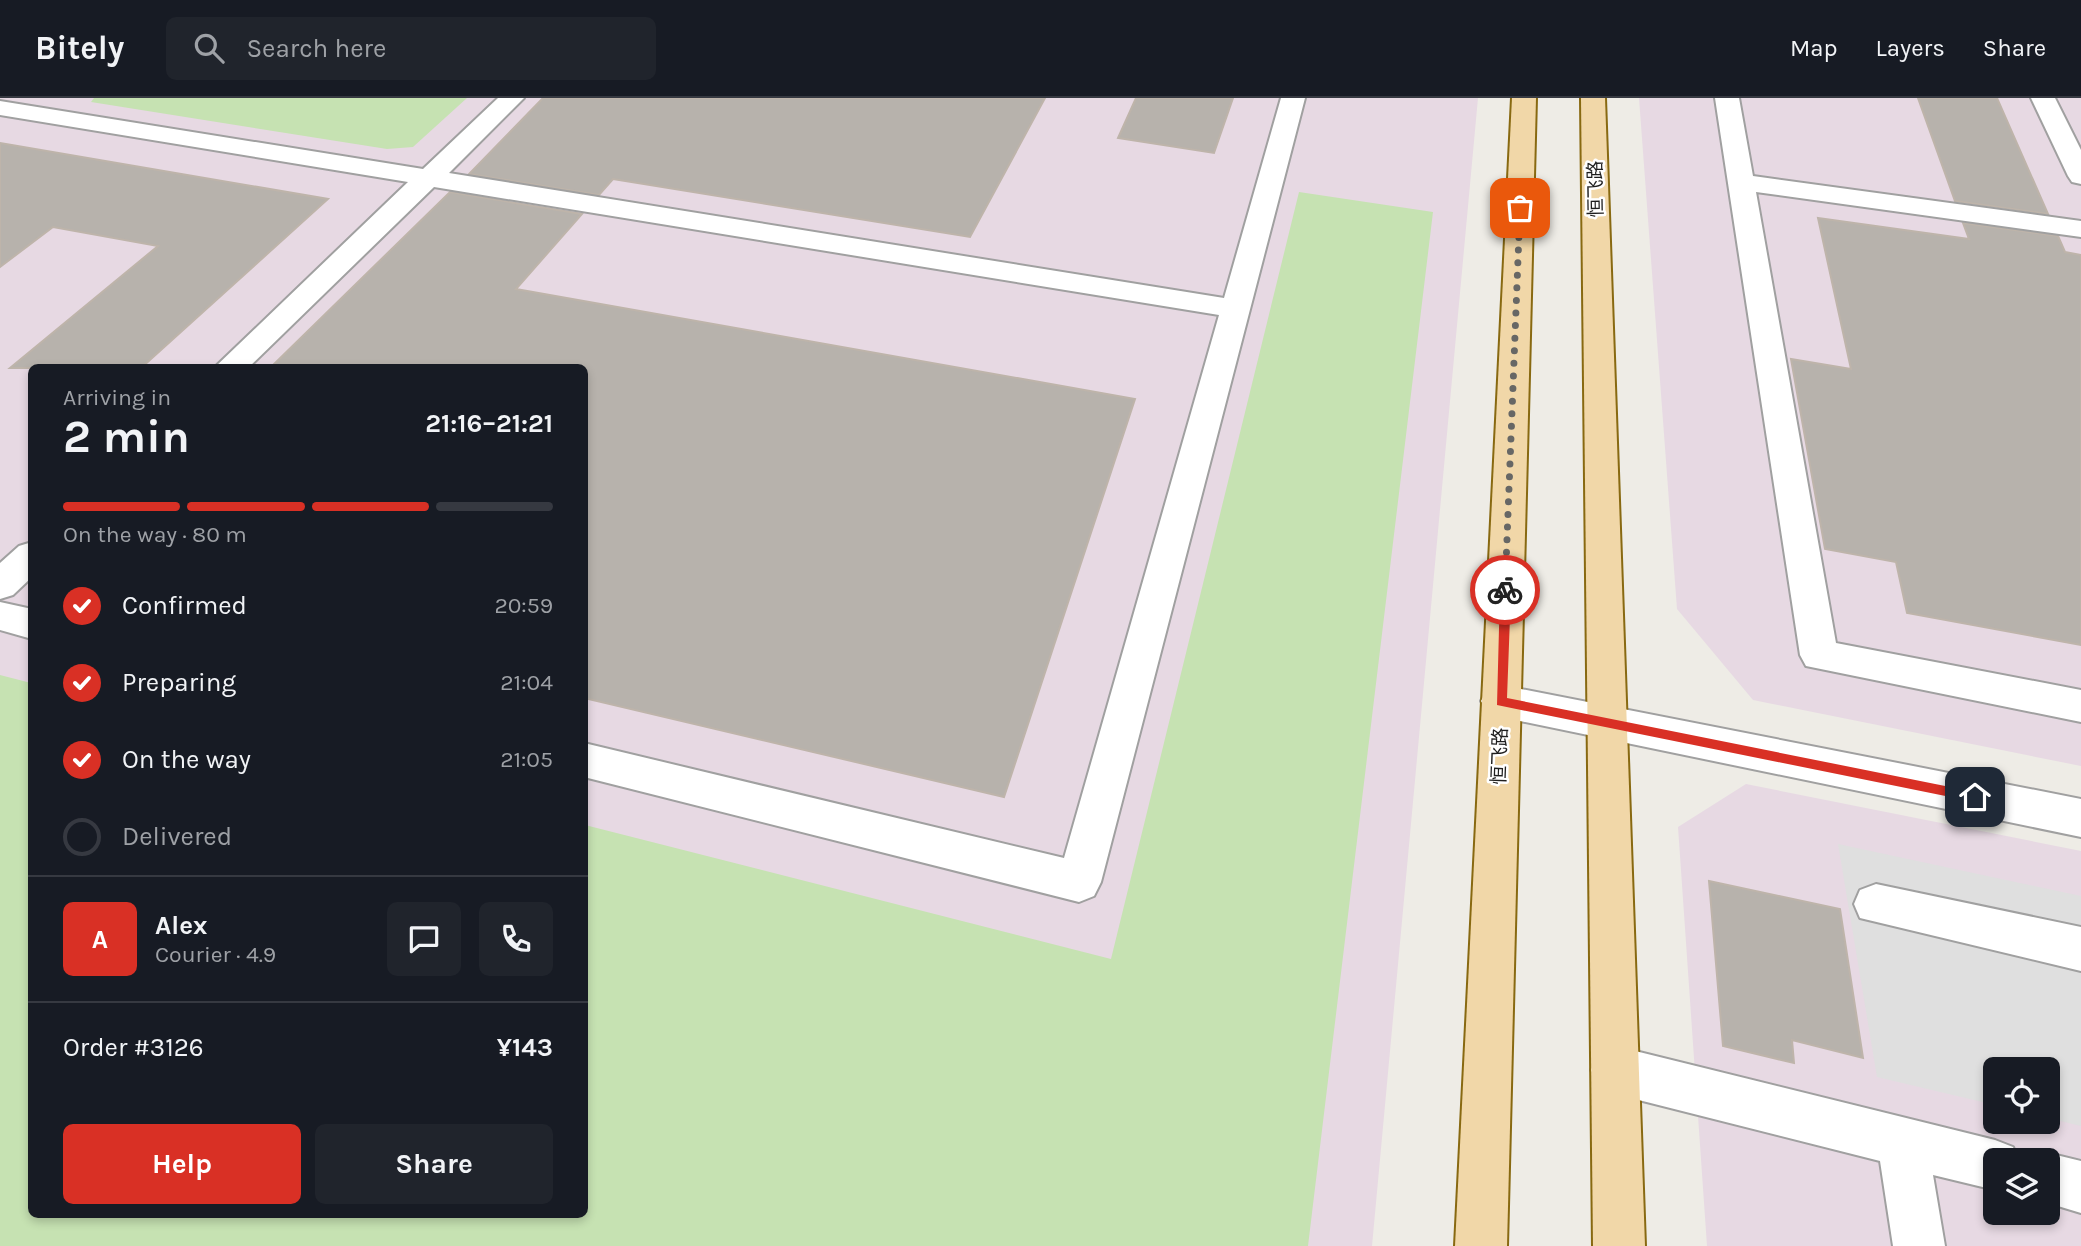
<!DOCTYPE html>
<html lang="en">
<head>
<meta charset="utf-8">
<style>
	:root { --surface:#171b24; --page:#20242c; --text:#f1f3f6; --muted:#9ea1a6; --line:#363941; --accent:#d93025 }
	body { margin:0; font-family:Karla,"Noto Sans SC",sans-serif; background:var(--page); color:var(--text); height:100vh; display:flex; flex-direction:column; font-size:26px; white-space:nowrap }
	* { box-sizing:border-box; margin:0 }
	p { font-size:23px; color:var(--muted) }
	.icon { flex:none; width:38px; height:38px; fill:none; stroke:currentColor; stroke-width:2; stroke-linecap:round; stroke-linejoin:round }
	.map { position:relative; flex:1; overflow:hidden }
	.panel { position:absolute; left:28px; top:266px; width:560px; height:854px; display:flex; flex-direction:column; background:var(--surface); border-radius:10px; box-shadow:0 4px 10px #0003 }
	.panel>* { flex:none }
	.buttons { position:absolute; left:1983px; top:959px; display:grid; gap:14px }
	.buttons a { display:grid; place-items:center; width:77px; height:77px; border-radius:10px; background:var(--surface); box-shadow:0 4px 10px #0003; font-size:35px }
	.pin { position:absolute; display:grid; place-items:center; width:60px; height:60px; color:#fff; margin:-30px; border-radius:14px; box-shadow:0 4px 10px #0006 }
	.courier { position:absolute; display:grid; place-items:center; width:70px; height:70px; margin:-35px; border:5px solid #d93025; border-radius:50%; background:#fff; color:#222; box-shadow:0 2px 9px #0007 }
	.headline em { font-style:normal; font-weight:700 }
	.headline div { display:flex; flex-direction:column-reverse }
	.headline { display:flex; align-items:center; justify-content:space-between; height:119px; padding:0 35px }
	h1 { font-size:46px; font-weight:700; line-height:52px }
	.bar { display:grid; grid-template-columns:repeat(4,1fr); gap:10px 7px; align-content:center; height:84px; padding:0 35px }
	.bar i { height:9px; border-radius:5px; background:var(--line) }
	.bar .active { background:var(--accent) }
	.bar p { grid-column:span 4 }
	.line { display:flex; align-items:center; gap:18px; padding:0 35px; border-top:2px solid var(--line) }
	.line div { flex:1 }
	.round { display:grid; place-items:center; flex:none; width:74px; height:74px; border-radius:10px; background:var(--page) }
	ol { padding:0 35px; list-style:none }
	li { display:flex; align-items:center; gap:21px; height:77px }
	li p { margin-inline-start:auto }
	li .icon { padding:7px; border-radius:50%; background:var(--accent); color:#fff; stroke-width:4 }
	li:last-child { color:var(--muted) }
	li i { width:38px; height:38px; border:4px solid var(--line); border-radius:50% }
	.action { display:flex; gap:14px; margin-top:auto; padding:14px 35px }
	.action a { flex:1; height:80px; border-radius:10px; background:var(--accent); color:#fff; font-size:28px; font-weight:700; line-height:80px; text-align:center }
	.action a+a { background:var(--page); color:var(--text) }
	header { display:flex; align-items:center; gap:42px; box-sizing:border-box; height:98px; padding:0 35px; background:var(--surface); border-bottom:2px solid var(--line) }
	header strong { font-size:33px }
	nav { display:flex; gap:38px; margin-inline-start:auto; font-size:24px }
	.search { width:490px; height:63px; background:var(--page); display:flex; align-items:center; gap:18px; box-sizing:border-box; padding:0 24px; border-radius:10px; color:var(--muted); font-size:26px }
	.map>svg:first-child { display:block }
	.industrial { fill:#e7d9e3; fill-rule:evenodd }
	.grass { fill:#c6e2b2 }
	.parking { fill:#dfdfdf }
	.building { fill:#b7b2ac; stroke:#beb4aa; stroke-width:2 }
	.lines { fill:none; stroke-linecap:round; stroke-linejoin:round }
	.minor-casing { stroke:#a0a0a0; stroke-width:4 }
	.major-casing { stroke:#886911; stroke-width:4 }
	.minor { fill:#fff; fill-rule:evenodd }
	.major { fill:#f1d7a8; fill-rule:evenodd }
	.route { fill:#d93025 }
	.done { stroke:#676765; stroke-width:7; stroke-dasharray:0 12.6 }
	.labels { text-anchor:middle; stroke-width:5; stroke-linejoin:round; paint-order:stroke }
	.street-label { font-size:19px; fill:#1f1f1f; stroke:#fff }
</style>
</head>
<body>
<header>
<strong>Bitely</strong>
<div class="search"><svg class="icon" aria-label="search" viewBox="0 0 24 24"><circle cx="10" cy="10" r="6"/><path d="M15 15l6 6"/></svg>Search here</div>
<nav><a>Map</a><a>Layers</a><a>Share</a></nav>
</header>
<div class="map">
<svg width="2081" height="1148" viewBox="0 0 2081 1148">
	<rect width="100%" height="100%" fill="#eeece6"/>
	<!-- industrial -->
	<g class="industrial">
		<path d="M0 0H1478L1372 1148H0ZM32 270H584V1116H32Z"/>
		<path d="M1639 0H2081V668L1753 602 1677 511Z"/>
		<path d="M1746 686 2081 753V1148H1707L1678 729ZM1995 971H2048V1024H1995ZM1995 1062H2048V1115H1995Z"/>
	</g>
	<!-- grass -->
	<g class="grass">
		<path d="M94 0H467L413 49 387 51 91 4Z"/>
		<path d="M1299 94 1433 114 1308 1148H0V577L31 585 32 1116H584L585 727 1111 861Z"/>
	</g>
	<!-- parking -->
	<path class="parking" d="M1838 746 2081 798V1028L2048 1020V971H1995V1007L1877 979Z"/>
	<!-- building -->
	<g class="building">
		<path d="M543 0H1045L970 139 613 81 599 97 469 76Z"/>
		<path d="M1136 0H1233L1214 55 1118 40Z"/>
		<path d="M1918 0H1997L2048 116 1955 103Z"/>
		<path d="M0 45 328 101 141 270H10L158 148 53 129 0 169Z"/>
		<path d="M450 94 582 116 516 191 1135 301 1004 699 584 600V270H270Z"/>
		<path d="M1818 120 1969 141 1963 125 2058 138 2065 154 2081 157V547L1907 515 1896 464 1825 451 1791 261 1851 271Z"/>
		<path d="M1709 783 1840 811 1863 960 1792 942 1794 965 1723 948Z"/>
	</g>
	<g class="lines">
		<!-- minor casing -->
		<g class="minor-casing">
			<g id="minor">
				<path d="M498 0H524L449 75 1224 200 1281 0H1305L1101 784 1094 798 1079 804 584 679V645L1064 760 1219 217 434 89 248 270H214L408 84 0 17V3L423 71Z"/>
				<path d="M1715 0H1739L1753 78 2081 123V139L1756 94 1836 545 2081 592V624L1806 568 1800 557Z"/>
				<path d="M2031 0H2055L2081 52V86L2072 84 2068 78Z"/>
				<path d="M32 444V479L13 497 0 501V465L19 448Z"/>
				<path d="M0 504 32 511V541L0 532Z"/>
				<path d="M1501 587 2081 701V739L1501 619 1487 614 1481 603 1487 592Z"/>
				<path d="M1876 786 2081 829V873L1860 820 1854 806 1860 792Z"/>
				<path d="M1615 948 1995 1042 2013 1049 2018 1062H1995V1092L1933 1077 1945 1148H1893L1880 1063 1615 996 1598 989 1591 972 1598 955Z"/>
				<path d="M2048 1055 2081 1063V1115L2048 1105V1062H2030Z"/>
			</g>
		</g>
		<!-- major casing -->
		<g class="major-casing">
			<g id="major">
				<path d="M1512 0H1536L1507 1148H1455Z"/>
				<path d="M1581 0H1605L1645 1148H1593Z"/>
			</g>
		</g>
		<!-- minor -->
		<use href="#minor" class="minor"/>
		<!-- major -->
		<use href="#major" class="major"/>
	</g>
	<!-- route -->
	<path class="route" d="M1505 488 1511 492 1507 600 1975 694 1982 699 1975 704 1497 607 1500 492Z"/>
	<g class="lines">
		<!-- done -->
		<path class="done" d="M1505 492 1520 110"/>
	</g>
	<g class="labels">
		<!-- street labels -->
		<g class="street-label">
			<text transform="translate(1595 91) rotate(-91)" y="7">恒飞路</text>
			<text transform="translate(1499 658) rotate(-88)" y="7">恒飞路</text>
		</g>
	</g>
</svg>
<div class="buttons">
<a><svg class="icon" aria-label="locate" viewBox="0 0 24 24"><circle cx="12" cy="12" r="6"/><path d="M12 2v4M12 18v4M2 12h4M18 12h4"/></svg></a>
<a><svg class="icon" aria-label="layers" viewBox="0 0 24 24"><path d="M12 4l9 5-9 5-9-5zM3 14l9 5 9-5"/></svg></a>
</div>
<div class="pin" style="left:1520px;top:110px;background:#ea580c"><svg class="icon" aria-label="bag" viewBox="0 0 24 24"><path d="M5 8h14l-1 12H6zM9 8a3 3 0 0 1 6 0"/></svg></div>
<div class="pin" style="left:1975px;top:699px;background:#1f2937"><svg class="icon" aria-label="home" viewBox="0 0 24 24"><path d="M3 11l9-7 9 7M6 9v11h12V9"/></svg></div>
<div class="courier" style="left:1505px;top:492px"><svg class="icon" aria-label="bike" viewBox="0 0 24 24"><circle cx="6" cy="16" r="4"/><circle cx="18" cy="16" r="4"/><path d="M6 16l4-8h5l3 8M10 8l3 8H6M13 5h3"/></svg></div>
<section class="panel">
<div class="headline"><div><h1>2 min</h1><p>Arriving in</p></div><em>21:16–21:21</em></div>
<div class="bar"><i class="active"></i><i class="active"></i><i class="active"></i><i></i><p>On the way · 80 m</p></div>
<ol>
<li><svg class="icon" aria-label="check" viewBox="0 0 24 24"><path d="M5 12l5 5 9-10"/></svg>Confirmed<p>20:59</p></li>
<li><svg class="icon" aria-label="check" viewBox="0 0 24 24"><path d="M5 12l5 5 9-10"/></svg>Preparing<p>21:04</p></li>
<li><svg class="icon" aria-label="check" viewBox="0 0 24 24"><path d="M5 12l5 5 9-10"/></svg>On the way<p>21:05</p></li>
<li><i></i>Delivered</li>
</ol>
<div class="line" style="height:126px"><b class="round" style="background:var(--accent);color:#fff">A</b><div><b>Alex</b><p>Courier · 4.9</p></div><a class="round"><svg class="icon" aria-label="chat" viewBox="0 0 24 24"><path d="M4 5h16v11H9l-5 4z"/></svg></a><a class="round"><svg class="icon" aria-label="phone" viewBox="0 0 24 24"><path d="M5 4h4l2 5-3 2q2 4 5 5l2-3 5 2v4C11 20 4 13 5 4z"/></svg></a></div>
<div class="line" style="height:91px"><div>Order #3126</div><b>¥143</b></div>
<div class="action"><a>Help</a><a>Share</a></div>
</section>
</div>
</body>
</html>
